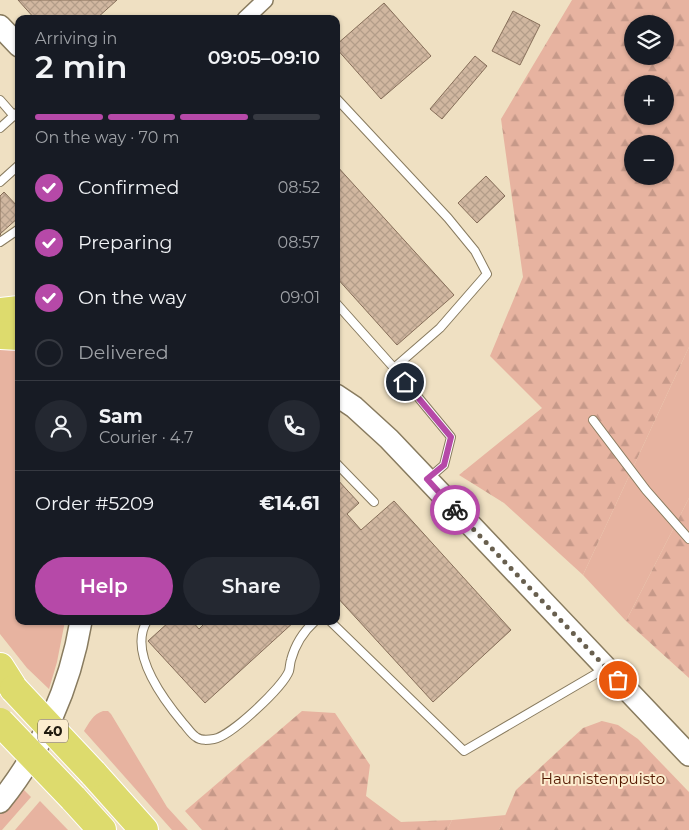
<!DOCTYPE html>
<html lang="en">
<head>
<meta charset="utf-8">
<style>
	:root { --surface:#171b24; --page:#242831; --text:#f1f3f6; --muted:#9ea1a6; --line:#363941; --accent:#b649a8 }
	body { margin:0; font-family:Montserrat,sans-serif; background:var(--page); color:var(--text); height:100vh; display:flex; flex-direction:column; font-size:19px; white-space:nowrap }
	* { box-sizing:border-box; margin:0 }
	p { font-size:16px; color:var(--muted) }
	.icon { flex:none; width:28px; height:28px; fill:none; stroke:currentColor; stroke-width:2; stroke-linecap:round; stroke-linejoin:round }
	.map { position:relative; flex:1; overflow:hidden }
	.sheet { position:absolute; left:15px; top:15px; width:325px; height:610px; display:flex; flex-direction:column; background:var(--surface); border-radius:10px; box-shadow:0 1px 4px #0004 }
	.sheet>* { flex:none }
	.buttons { position:absolute; left:624px; top:15px; display:grid; gap:10px }
	.buttons a { display:grid; place-items:center; width:50px; height:50px; border-radius:50%; background:var(--surface); box-shadow:0 1px 4px #0004; font-size:25px }
	.pin { position:absolute; display:grid; place-items:center; width:42px; height:42px; color:#fff; margin:-21px; border:2px solid #fff; border-radius:50%; box-shadow:0 1px 5px #0007 }
	.courier { position:absolute; display:grid; place-items:center; width:50px; height:50px; margin:-25px; border:4px solid #b649a8; border-radius:50%; background:#fff; color:#222; box-shadow:0 1px 6px #0007 }
	.headline em { font-style:normal; font-weight:600 }
	.headline div { display:flex; flex-direction:column-reverse }
	.headline { display:flex; align-items:center; justify-content:space-between; height:85px; padding:0 20px }
	h1 { font-size:32px; font-weight:600; line-height:38px }
	.bar { display:grid; grid-template-columns:repeat(4,1fr); gap:8px 5px; align-content:center; height:60px; padding:0 20px }
	.bar i { height:6px; border-radius:4px; background:var(--line) }
	.bar .current { background:var(--accent) }
	.bar p { grid-column:span 4 }
	.line { display:flex; align-items:center; gap:12px; padding:0 20px; border-top:1px solid var(--line) }
	.line div { flex:1 }
	.round { display:grid; place-items:center; flex:none; width:52px; height:52px; border-radius:26px; background:var(--page) }
	ol { padding:0 20px; list-style:none }
	li { display:flex; align-items:center; gap:15px; height:55px }
	li p { margin-inline-start:auto }
	li .icon { padding:5px; border-radius:50%; background:var(--accent); color:#fff; stroke-width:4 }
	li:last-child { color:var(--muted) }
	li i { width:28px; height:28px; border:2px solid var(--line); border-radius:50% }
	.action { display:flex; gap:10px; margin-top:auto; padding:10px 20px }
	.action a { flex:1; height:58px; border-radius:30px; background:var(--accent); color:#fff; font-size:20px; font-weight:600; line-height:58px; text-align:center }
	.action a+a { background:var(--page); color:var(--text) }
	.map>svg:first-child { display:block }
	.green { fill:#e7b3a0 }
	.forest { fill:url(#forest-firs); fill-rule:evenodd }
	.building { fill:url(#building-cross-hatch); stroke:#866e59 }
	.lines { fill:none; stroke-linecap:round; stroke-linejoin:round }
	.lane-casing { stroke:#887b5f; stroke-width:10 }
	.street-casing { stroke:#887b5f; stroke-width:18 }
	.secondary-casing { stroke:#887b5f; stroke-width:24 }
	.highway-casing { stroke:#fff; stroke-width:30 }
	.lane { stroke:#fff; stroke-width:8 }
	.street { stroke:#fff; stroke-width:15 }
	.secondary { stroke:#fff; stroke-width:21 }
	.highway { stroke:#dddb6d; stroke-width:28 }
	.highway-bridge-casing { stroke:#fff; stroke-width:30; stroke-linecap:butt }
	.highway-bridge { stroke:#dddb6d; stroke-width:28 }
	.done { stroke:#685f4e; stroke-width:5; stroke-dasharray:0 9 }
	.route { stroke:#b649a8; stroke-width:6 }
	.labels { text-anchor:middle; stroke-width:4; stroke-linejoin:round; paint-order:stroke }
	.shield { fill:#fcedcf; stroke:#625949; stroke-width:1 }
	.shield-label { font-size:14px; font-weight:bold; fill:#201a0f }
	.park-label { font-size:15px; fill:#541800; stroke:#fcedcf }
</style>
</head>
<body>
<div class="map">
<svg width="689" height="830" viewBox="0 0 689 830">
	<defs>
		<pattern id="forest-firs" width="22" height="20" patternUnits="userSpaceOnUse" patternTransform="scale(1.25)"><rect width="22" height="20" fill="#e7b3a0"/><path d="M5 1l3.5 6h-7zM16 11l3.5 6h-7z" fill="#c69989"/></pattern>
		<pattern id="building-cross-hatch" width="8" height="8" patternUnits="userSpaceOnUse" patternTransform="scale(1.25)"><rect width="8" height="8" fill="#d1b7a0"/><path d="M0 0l8 8M0 8l8-8" fill="none" stroke="#b39d89"/></pattern>
	</defs>
	<rect width="100%" height="100%" fill="#efe0c2"/>
	<!-- green -->
	<g class="green">
		<path d="M0 342 19 343V621H65L57 662 49 689 27 668 0 634Z"/>
		<path d="M689 347V498L626 621 583 575Z"/>
		<path d="M103 711H108L111 714 167 807 188 830H172L84 731C89 723 93 714 103 711Z"/>
		<path d="M21 787 31 797 2 830H0V813Z"/>
		<path d="M40 801 68 830H15Z"/>
		<path d="M506 815 499 830H447L452 820Z"/>
	</g>
	<!-- forest -->
	<g class="forest">
		<path d="M572 0H689V347L583 575 504 503 459 475 542 408 490 356 523 277 501 119ZM632 24H665V56H632ZM632 84H665V116H632ZM632 144H665V176H632Z"/>
		<path d="M689 498V678L626 621Z"/>
		<path d="M302 711 335 713 370 765 366 796 401 822 452 820 447 830H202L185 811Z"/>
		<path d="M602 721 618 725 638 739 689 792V830H499L516 790 583 728Z"/>
	</g>
	<!-- building -->
	<g class="building">
		<path d="M18 0H117L96 19H35Z"/>
		<path d="M384 3 431 56 381 99 336 48V45Z"/>
		<path d="M513 11 540 25 520 65 492 51Z"/>
		<path d="M475 56 487 66 442 119 430 109Z"/>
		<path d="M336 165 454 295 397 345 336 277Z"/>
		<path d="M486 176 505 196 477 223 458 203Z"/>
		<path d="M4 192 19 208V217L0 234 2 236 0 238V196Z"/>
		<path d="M336 478 359 503 347 514 361 530 394 501 511 630 433 702 336 596Z"/>
		<path d="M170 621H192L199 629 207 621H295L205 703 148 641Z"/>
	</g>
	<g class="lines">
		<!-- lane casing -->
		<g class="lane-casing">
			<g id="lane">
				<path d="M336 98 448 218 475 251 487 274 440 328 394 368 336 303"/>
				<path d="M0 100 14 116"/>
				<path d="M0 128 19 111"/>
				<path d="M0 182 19 165"/>
				<path d="M0 242 19 229"/>
				<path d="M394 368 451 437 444 465 429 478"/>
				<path d="M593 420 646 490 689 539"/>
				<path d="M336 463 374 502"/>
				<path d="M147 621C128 652 163 699 183 723 187 727 191 734 196 737 201 741 208 740 214 739 231 736 283 687 289 671 290 667 290 663 291 660 295 645 304 631 315 621"/>
				<path d="M330 621 464 751 606 668"/>
			</g>
		</g>
		<!-- street casing -->
		<g class="street-casing">
			<path id="street" d="M245 19 265 0"/>
		</g>
		<!-- secondary casing -->
		<g class="secondary-casing">
			<g id="secondary">
				<path d="M0 26 19 46"/>
				<path d="M336 395 354 407 389 439 689 755"/>
				<path d="M0 802C42 750 70 687 81 621"/>
			</g>
		</g>
		<!-- highway casing -->
		<g class="highway-casing">
			<g id="highway">
				<path d="M0 312 19 310"/>
				<path d="M0 335 19 336"/>
				<path d="M0 667 14 689"/>
				<path d="M93 773 144 830"/>
				<path d="M73 798 102 830"/>
			</g>
		</g>
		<!-- lane -->
		<use href="#lane" class="lane"/>
		<!-- street -->
		<use href="#street" class="street"/>
		<!-- secondary -->
		<use href="#secondary" class="secondary"/>
		<!-- highway -->
		<use href="#highway" class="highway"/>
		<!-- highway-bridge casing -->
		<g class="highway-bridge-casing">
			<g id="highway-bridge">
				<path d="M14 689 93 773"/>
				<path d="M0 722 73 798"/>
			</g>
		</g>
		<!-- highway-bridge -->
		<use href="#highway-bridge" class="highway-bridge"/>
	</g>
	<g class="lines">
		<!-- done -->
		<path class="done" d="M455 510 618 680"/>
		<!-- route -->
		<path class="route" d="M405 382 451 437 444 465 427 479 455 510"/>
	</g>
	<g class="labels">
		<!-- shield labels -->
		<rect class="shield" x="38" y="719.5" width="30" height="23" rx="4"/>
		<g class="shield-label">
			<text x="53" y="736">40</text>
		</g>
		<!-- park labels -->
		<g class="park-label">
			<text x="603" y="784">Haunistenpuisto</text>
		</g>
	</g>
</svg>
<div class="buttons">
<a><svg class="icon" aria-label="layers" viewBox="0 0 24 24"><path d="M12 4l9 5-9 5-9-5zM3 14l9 5 9-5"/></svg></a>
<a>+</a>
<a>−</a>
</div>
<div class="pin" style="left:618px;top:680px;background:#ea580c"><svg class="icon" aria-label="bag" viewBox="0 0 24 24"><path d="M5 8h14l-1 12H6zM9 8a3 3 0 0 1 6 0"/></svg></div>
<div class="pin" style="left:405px;top:382px;background:#1f2937"><svg class="icon" aria-label="home" viewBox="0 0 24 24"><path d="M3 11l9-7 9 7M6 9v11h12V9"/></svg></div>
<div class="courier" style="left:455px;top:510px"><svg class="icon" aria-label="bike" viewBox="0 0 24 24"><circle cx="6" cy="16" r="4"/><circle cx="18" cy="16" r="4"/><path d="M6 16l4-8h5l3 8M10 8l3 8H6M13 5h3"/></svg></div>
<section class="sheet">
<div class="headline"><div><h1>2 min</h1><p>Arriving in</p></div><em>09:05–09:10</em></div>
<div class="bar"><i class="current"></i><i class="current"></i><i class="current"></i><i></i><p>On the way · 70 m</p></div>
<ol>
<li><svg class="icon" aria-label="check" viewBox="0 0 24 24"><path d="M5 12l5 5 9-10"/></svg>Confirmed<p>08:52</p></li>
<li><svg class="icon" aria-label="check" viewBox="0 0 24 24"><path d="M5 12l5 5 9-10"/></svg>Preparing<p>08:57</p></li>
<li><svg class="icon" aria-label="check" viewBox="0 0 24 24"><path d="M5 12l5 5 9-10"/></svg>On the way<p>09:01</p></li>
<li><i></i>Delivered</li>
</ol>
<div class="line" style="height:90px"><a class="round"><svg class="icon" aria-label="person" viewBox="0 0 24 24"><circle cx="12" cy="8" r="4"/><path d="M4 21q1-7 8-7t8 7"/></svg></a><div><b>Sam</b><p>Courier · 4.7</p></div><a class="round"><svg class="icon" aria-label="phone" viewBox="0 0 24 24"><path d="M5 4h4l2 5-3 2q2 4 5 5l2-3 5 2v4C11 20 4 13 5 4z"/></svg></a></div>
<div class="line" style="height:65px"><div>Order #5209</div><b>€14.61</b></div>
<div class="action"><a>Help</a><a>Share</a></div>
</section>
</div>
</body>
</html>
